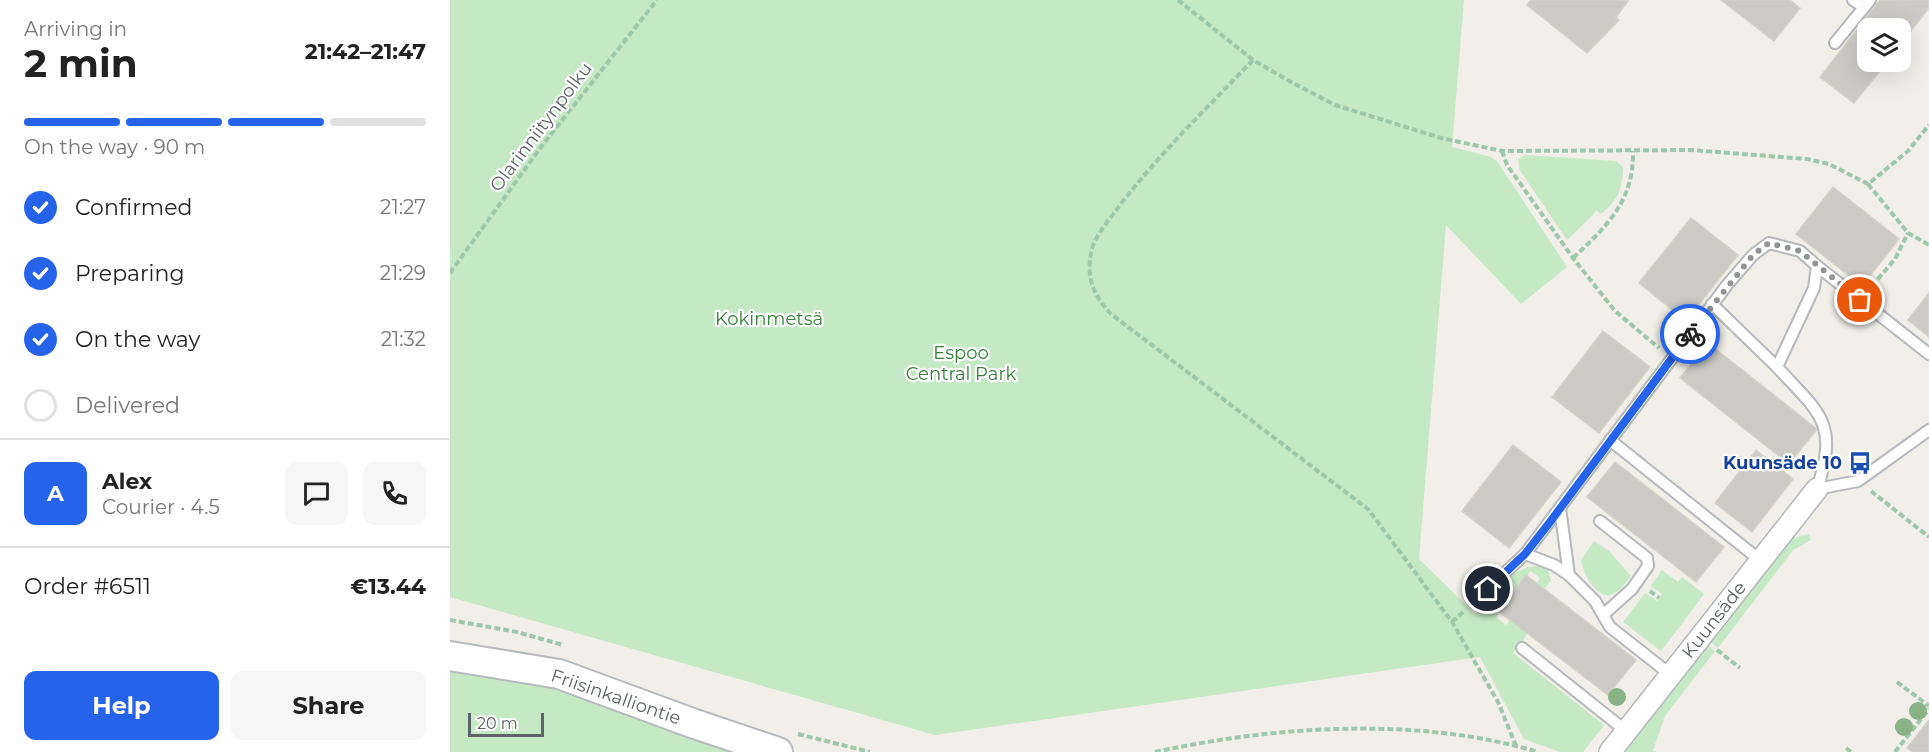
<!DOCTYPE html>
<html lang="en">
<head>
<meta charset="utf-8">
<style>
	:root { --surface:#fff; --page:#f6f6f6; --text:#222; --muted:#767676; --line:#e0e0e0; --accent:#2563eb }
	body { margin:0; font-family:Montserrat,sans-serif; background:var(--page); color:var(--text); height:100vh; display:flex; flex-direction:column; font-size:22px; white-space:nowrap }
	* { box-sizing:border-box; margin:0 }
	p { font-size:20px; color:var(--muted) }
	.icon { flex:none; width:33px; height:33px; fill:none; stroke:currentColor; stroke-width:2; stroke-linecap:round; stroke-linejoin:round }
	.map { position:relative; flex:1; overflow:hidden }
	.sheet { display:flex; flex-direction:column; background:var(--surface); width:450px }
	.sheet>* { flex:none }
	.fabs { position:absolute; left:1407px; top:18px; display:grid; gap:12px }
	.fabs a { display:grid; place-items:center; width:54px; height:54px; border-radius:12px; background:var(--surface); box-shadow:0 6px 24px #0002; font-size:30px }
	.scale { position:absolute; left:18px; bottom:15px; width:76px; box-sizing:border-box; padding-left:6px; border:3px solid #5f6368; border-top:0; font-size:16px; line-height:21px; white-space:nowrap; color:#5f6368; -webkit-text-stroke:4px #fff; paint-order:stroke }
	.pin { position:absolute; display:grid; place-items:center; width:51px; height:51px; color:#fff; margin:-26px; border:3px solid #fff; border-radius:50%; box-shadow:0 2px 6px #0007 }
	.courier { position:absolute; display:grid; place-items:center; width:60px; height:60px; margin:-30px; border:4px solid #2563eb; border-radius:50%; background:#fff; color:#222; box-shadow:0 2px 8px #0007 }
	.overview em { font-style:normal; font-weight:700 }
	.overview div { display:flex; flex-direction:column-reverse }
	.overview { display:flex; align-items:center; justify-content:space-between; height:102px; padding:0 24px }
	h1 { font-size:39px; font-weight:700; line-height:45px }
	.bar { display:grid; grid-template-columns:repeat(4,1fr); gap:9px 6px; align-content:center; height:72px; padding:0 24px }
	.bar i { height:8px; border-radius:4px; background:var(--line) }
	.bar .on { background:var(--accent) }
	.bar p { grid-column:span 4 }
	.line { display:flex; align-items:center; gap:15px; padding:0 24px; border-top:2px solid var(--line) }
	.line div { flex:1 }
	.round { display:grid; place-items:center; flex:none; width:63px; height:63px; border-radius:12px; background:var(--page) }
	ol { padding:0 24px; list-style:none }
	li { display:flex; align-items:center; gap:18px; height:66px }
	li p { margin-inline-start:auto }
	li .icon { padding:6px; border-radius:50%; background:var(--accent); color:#fff; stroke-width:4 }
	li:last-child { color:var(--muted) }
	li i { width:33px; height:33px; border:3px solid var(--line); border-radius:50% }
	.cta { display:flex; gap:12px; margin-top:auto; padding:12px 24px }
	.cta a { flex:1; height:69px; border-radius:12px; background:var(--accent); color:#fff; font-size:24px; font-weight:700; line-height:69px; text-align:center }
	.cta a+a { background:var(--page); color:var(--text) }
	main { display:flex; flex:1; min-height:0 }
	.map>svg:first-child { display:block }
	.green { fill:#c5e8c5 }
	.building { fill:#cccac5; stroke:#d6d1c6; stroke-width:1.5 }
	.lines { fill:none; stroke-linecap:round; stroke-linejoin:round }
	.lane-casing { stroke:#b5b8bc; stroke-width:14 }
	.street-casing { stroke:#b5b8bc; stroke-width:24 }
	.secondary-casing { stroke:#b6babf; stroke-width:32 }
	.path { stroke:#9cc7a9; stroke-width:4; stroke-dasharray:6 3; stroke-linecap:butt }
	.lane { stroke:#fff; stroke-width:10 }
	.street { stroke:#fff; stroke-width:21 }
	.secondary { stroke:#fff; stroke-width:28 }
	.tree { fill:#89b387 }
	.done { stroke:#929495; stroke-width:6; stroke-dasharray:0 10.8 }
	.route { stroke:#2563eb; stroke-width:8 }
	.labels { text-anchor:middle; stroke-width:4.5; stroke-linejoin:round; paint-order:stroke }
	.street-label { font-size:18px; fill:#5f6368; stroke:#fff }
	.park-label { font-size:18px; fill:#348238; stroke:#fff }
	.transit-label { font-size:18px; font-weight:bold; fill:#164399; stroke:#fff; text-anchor:end }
</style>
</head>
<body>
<main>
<section class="sheet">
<div class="overview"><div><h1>2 min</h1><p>Arriving in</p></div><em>21:42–21:47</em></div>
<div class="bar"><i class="on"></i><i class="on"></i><i class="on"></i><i></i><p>On the way · 90 m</p></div>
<ol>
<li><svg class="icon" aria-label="check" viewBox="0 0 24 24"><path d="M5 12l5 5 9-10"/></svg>Confirmed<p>21:27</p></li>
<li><svg class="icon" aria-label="check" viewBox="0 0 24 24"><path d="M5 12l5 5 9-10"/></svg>Preparing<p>21:29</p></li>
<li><svg class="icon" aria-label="check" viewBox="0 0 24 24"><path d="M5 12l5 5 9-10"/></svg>On the way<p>21:32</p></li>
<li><i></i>Delivered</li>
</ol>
<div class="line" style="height:108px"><b class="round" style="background:var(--accent);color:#fff">A</b><div><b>Alex</b><p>Courier · 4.5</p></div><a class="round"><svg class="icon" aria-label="chat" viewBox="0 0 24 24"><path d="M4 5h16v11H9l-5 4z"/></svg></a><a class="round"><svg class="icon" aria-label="phone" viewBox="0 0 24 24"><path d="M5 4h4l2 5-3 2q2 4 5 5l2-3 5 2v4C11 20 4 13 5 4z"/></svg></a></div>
<div class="line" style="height:78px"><div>Order #6511</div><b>€13.44</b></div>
<div class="cta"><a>Help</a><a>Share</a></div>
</section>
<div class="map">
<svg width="1479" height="752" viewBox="0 0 1479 752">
	<rect width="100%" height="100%" fill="#f1efe8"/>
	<!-- green -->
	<g class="green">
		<path d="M0 0H1014L1002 147 1041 157 1047 161 1117 267 1071 304 996 225 969 559 1025 614C1041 594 1070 556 1098 569L1101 581 1094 589 1087 583 1090 578 1081 571 1046 617 1056 625 1060 620 1078 633 1063 653 1154 725 1133 752H1110L1074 739 1030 657 485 735 0 597Z"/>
		<path d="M1075 155 1166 161 1173 167C1173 187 1168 201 1151 214L1146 210 1143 215 1117 240 1069 169 1068 159Z"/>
		<path d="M1359 534 1361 540 1343 550 1268 648 1260 641 1335 544 1343 538Z"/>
		<path d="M1144 541 1159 551 1181 576 1170 590 1158 596C1142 591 1134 575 1131 560Z"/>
		<path d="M1212 570 1228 582 1232 577 1254 594 1211 651 1173 622 1195 593 1207 601 1212 594 1201 586Z"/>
		<path d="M1257 645 1265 651 1215 716 1203 750 1206 752H1174Z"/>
		<path d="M0 668 91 683 279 752H0Z"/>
	</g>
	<!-- building -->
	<g class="building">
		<path d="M1081 0H1177L1178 1 1166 17 1169 20 1137 53 1077 5Z"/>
		<path d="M1271 0H1340L1350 8 1324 41Z"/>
		<path d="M1430 0H1479V8L1450 44V28H1418V62H1437L1404 103 1370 77Z"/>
		<path d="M1383 187 1449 239 1412 286 1346 234Z"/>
		<path d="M1241 218 1288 255 1236 321 1189 283Z"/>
		<path d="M1479 293V337L1458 320Z"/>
		<path d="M1153 331 1200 367 1149 433 1102 397Z"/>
		<path d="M1258 343 1367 429 1339 464 1230 378Z"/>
		<path d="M1063 445 1111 482 1059 548 1012 511Z"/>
		<path d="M1306 450 1343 479 1302 532 1265 503Z"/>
		<path d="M1165 462 1274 547 1246 582 1137 497Z"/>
		<path d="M1076 575 1186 660 1158 695 1048 611Z"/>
		<path d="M1479 720V752H1463L1457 748Z"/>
	</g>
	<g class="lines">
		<!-- lane casing -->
		<g class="lane-casing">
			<g id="lane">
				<path d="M1403 0 1414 7"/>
				<path d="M1385 43 1420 0"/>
				<path d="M1367 266 1479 354"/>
				<path d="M1262 304 1327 367"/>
				<path d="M1160 440 1311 561"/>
				<path d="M1110 508 1119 575 1145 601 1153 615 1182 589 1198 566 1197 558 1150 521"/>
				<path d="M1075 554 1104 565 1119 575"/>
				<path d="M1024 602 1075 554 1277 285 1303 255 1319 243 1350 251 1367 266 1364 288 1327 367C1370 414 1389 422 1367 489L1408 481 1479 430"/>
				<path d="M1153 615 1160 627 1221 675"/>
				<path d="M1072 648 1176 731"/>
			</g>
		</g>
		<!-- street casing -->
		<g class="street-casing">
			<path id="street" d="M1160 752 1367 489"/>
		</g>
		<!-- secondary casing -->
		<g class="secondary-casing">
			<path id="secondary" d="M0 656 109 674 242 723 328 752"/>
		</g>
		<!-- path -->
		<g class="path">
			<path d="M728 0 803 60 843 83 885 105 991 138 1052 151 1241 150 1357 159 1379 164 1418 184 1458 151 1479 125"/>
			<path d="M803 60C755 110 705 158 664 213 656 224 643 239 641 253 636 278 644 296 661 314L918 509 1002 622 1048 702 1066 746"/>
			<path d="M1052 151 1057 165 1123 258 1165 311 1209 348"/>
			<path d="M1418 184 1458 233 1479 245"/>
			<path d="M1123 258C1157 226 1184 201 1183 151"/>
			<path d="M0 273 91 147 207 0"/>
			<path d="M1422 286 1445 259 1458 233"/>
			<path d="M1421 491 1479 537"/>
			<path d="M1200 591 1209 598"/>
			<path d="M0 620 67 632 113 645"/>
			<path d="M1002 622 1013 612"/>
			<path d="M1267 650 1290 668"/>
			<path d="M1447 682 1479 706"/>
			<path d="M348 734 420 752"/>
			<path d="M1396 748 1401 752"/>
			<path d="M705 752C825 726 968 716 1088 752"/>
			<path d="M1445 752 1479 709"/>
		</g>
		<!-- lane -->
		<use href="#lane" class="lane"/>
		<!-- street -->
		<use href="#street" class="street"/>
		<!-- secondary -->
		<use href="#secondary" class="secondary"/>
	</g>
	<!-- trees -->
	<g class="tree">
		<circle cx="1167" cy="697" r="9"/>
		<circle cx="1468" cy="711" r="9"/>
		<circle cx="1454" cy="727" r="9"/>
	</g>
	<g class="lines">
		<!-- done -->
		<path class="done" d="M1240 334 1303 255 1319 243 1350 251 1410 300"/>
		<!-- route -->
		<path class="route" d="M1038 589 1075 554 1100 522 1240 334"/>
	</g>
	<!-- icons -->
	<defs>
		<g id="bus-bare" transform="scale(1.8)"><path d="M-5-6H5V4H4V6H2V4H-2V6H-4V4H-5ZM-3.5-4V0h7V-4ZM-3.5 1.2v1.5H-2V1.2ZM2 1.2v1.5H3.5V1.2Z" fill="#1a4fb4" stroke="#fff" stroke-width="2.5" paint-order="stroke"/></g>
	</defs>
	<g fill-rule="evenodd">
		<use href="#bus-bare" x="1410" y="463"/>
	</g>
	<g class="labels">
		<!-- street labels -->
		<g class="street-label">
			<text transform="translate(91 127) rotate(-53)" y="6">Olarinniitynpolku</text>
			<text transform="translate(1264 620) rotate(-52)" y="6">Kuunsäde</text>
			<text transform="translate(166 697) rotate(19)" y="6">Friisinkalliontie</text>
		</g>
		<!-- park labels -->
		<g class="park-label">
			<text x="319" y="325">Kokinmetsä</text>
			<text x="511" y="359">Espoo<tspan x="511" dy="21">Central Park</tspan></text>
		</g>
		<!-- transit labels -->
		<g class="transit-label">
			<text x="1392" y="469">Kuunsäde 10</text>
		</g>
	</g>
</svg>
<div class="fabs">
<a><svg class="icon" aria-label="layers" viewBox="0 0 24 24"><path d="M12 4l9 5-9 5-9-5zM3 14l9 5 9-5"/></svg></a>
</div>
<div class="scale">20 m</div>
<div class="pin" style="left:1410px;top:300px;background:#ea580c"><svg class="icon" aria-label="bag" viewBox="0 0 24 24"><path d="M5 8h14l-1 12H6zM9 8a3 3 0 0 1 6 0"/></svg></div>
<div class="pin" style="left:1038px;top:589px;background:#1f2937"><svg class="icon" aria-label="home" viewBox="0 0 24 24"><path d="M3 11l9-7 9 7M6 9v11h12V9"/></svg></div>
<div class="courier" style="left:1240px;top:334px"><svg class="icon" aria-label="bike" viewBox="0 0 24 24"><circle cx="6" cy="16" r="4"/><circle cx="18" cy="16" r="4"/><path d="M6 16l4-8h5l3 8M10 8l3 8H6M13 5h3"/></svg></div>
</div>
</main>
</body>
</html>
